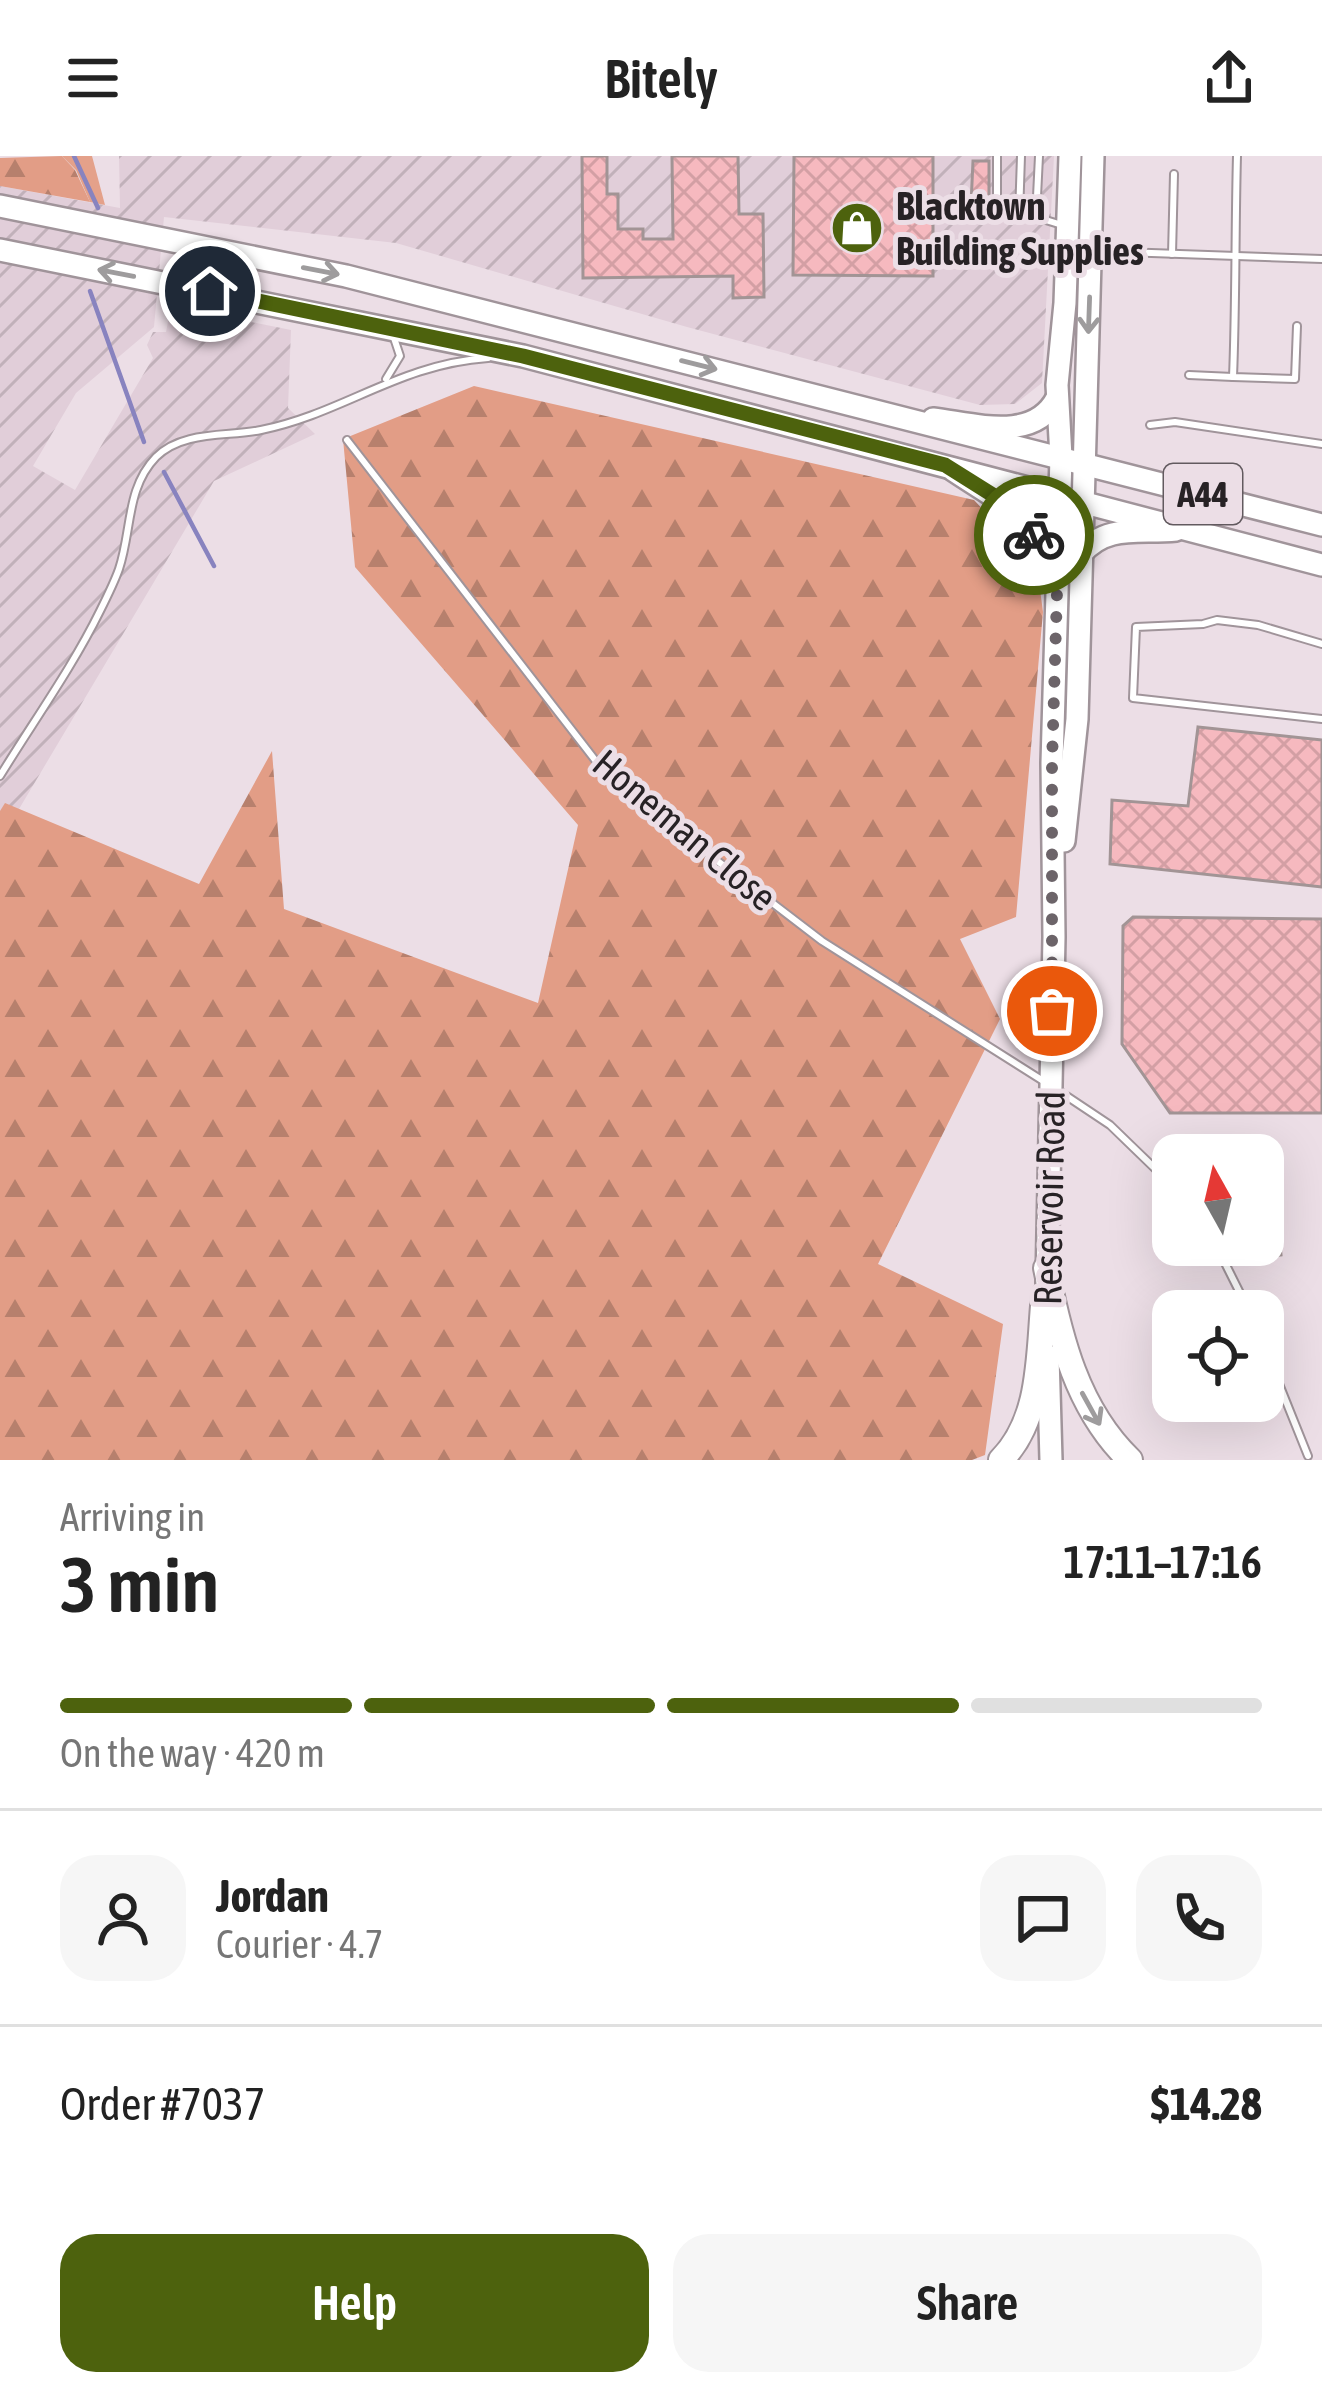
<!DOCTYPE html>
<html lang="en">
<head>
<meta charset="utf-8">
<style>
	:root { --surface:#fff; --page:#f6f6f6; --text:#222; --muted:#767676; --line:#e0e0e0; --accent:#4d620d }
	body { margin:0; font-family:"Asap Condensed",sans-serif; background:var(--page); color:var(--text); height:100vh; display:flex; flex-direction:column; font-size:45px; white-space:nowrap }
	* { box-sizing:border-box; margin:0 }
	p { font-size:39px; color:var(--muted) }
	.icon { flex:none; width:66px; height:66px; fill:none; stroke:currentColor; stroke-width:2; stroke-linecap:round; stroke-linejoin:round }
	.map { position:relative; height:1304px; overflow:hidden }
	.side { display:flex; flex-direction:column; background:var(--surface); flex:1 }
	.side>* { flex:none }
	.needle { width:78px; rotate:352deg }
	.tools { position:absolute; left:1152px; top:978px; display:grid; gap:24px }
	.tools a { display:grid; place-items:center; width:132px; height:132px; border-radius:24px; background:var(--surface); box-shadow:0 12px 48px #0002; font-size:60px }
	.pin { position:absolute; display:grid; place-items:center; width:102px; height:102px; color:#fff; margin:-51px; border:6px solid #fff; border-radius:50%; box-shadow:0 3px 12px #0007 }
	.courier { position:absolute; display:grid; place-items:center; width:120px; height:120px; margin:-60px; border:9px solid #4d620d; border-radius:50%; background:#fff; color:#222; box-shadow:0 3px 15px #0007 }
	.head em { font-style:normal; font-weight:600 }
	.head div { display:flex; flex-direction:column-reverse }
	.head { display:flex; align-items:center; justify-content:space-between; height:204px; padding:0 60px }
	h1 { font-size:78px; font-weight:600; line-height:90px }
	.bar { display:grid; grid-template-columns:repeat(4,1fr); gap:18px 12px; align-content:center; height:144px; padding:0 60px }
	.bar i { height:15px; border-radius:9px; background:var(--line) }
	.bar .active { background:var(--accent) }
	.bar p { grid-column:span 4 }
	.line { display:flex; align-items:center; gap:30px; padding:0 60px; border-top:3px solid var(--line) }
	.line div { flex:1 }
	.round { display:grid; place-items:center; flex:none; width:126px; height:126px; border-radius:36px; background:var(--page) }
	.cta { display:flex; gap:24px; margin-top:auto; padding:24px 60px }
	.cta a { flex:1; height:138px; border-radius:36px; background:var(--accent); color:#fff; font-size:48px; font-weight:600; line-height:138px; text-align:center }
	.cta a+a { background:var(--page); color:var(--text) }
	header { display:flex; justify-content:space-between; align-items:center; height:156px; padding:0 60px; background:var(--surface); font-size:54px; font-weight:600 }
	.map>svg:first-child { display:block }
	.industrial { fill:url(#industrial-furrows) }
	.green { fill:#e4a18a }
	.forest { fill:url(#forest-firs) }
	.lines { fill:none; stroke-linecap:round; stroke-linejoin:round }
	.stream { stroke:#8883bf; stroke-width:4.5 }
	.building { fill:url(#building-cross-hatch); stroke:#a29495; stroke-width:3 }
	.service-casing { stroke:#a0949a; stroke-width:10 }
	.primary-casing { stroke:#a0949a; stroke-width:26 }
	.trunk-casing { stroke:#a0949a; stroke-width:26 }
	.motorway-casing { stroke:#a0949a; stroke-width:28 }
	.service { stroke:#fff; stroke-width:6 }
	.primary { stroke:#fff; stroke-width:21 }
	.trunk { stroke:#fff; stroke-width:21 }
	.motorway { stroke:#fff; stroke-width:24 }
	.oneway { stroke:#9e9c9d }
	.done { stroke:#6c6469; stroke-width:12; stroke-dasharray:0 21.6 }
	.route { stroke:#4d620d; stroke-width:15 }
	.labels { text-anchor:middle; stroke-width:10; stroke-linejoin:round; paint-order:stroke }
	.shield { fill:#ecdee6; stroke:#625a5f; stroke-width:3 }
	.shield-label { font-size:36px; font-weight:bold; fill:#272225 }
	.poi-label { font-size:39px; font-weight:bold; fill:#272225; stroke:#ecdee6; text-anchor:start }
	.street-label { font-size:39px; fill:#272225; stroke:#ecdee6 }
</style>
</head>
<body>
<header><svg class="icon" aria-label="menu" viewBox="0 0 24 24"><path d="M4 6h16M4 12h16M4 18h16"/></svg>Bitely<svg class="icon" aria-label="share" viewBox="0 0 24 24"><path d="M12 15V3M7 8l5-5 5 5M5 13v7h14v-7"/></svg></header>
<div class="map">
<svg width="1322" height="1304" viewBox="0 0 1322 1304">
	<defs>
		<pattern id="industrial-furrows" width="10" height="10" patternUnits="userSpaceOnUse" patternTransform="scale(3)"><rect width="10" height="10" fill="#e1ced9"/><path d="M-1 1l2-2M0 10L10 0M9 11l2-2" fill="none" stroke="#c1b1ba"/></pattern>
		<pattern id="forest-firs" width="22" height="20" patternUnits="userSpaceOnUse" patternTransform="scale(3)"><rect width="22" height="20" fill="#e29d86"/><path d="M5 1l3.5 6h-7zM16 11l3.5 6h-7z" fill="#b7806d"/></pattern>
		<pattern id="building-cross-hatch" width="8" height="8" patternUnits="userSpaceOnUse" patternTransform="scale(3)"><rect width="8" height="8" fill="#f6b9bf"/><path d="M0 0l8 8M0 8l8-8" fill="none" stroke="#d39fa4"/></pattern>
	</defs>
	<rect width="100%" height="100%" fill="#ecdee6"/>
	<!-- industrial -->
	<path class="industrial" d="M119 0H1054L1042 227 1015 248 980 249 687 171 396 87 164 61 154 171 76 237 33 310 75 334 153 202 147 189 153 176H166L171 150 291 174 288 252 315 278 214 325 0 685V30L120 52Z"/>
	<!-- green -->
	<path class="green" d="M62 0H92L105 49 90 46 76 14Z"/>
	<!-- forest -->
	<g class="forest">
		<path d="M62 0 75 14 90 46 0 30V2Z"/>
		<path d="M474 230 974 344 1037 411 1043 456 1016 761 960 783 1000 863 878 1108 1003 1168 985 1299 972 1304H0V655L5 647 199 728 272 595 284 753 538 847 578 669 355 411 343 283Z"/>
	</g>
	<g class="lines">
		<!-- stream -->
		<g class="stream">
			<path d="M74 0 98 52"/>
			<path d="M90 135 144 286"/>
			<path d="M164 316 214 410"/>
		</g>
	</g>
	<!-- building -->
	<g class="building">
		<path d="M582 0H607V38H618V73H643V83H673L672 0H738L739 58H763L764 141 733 142V120L583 122Z"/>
		<path d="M794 0H933V120L793 119Z"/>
		<path d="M973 5H989V50L971 49Z"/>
		<path d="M1198 571 1322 584V731L1110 708 1112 644 1188 650Z"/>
		<path d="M1133 761 1322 763V957H1170L1122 888 1123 770Z"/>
		<path d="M1279 1077 1281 1099 1256 1102 1255 1089H1263V1078Z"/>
	</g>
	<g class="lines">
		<!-- service casing -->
		<g class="service-casing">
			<g id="service">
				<path d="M997 0V59L1036 61 1062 69"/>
				<path d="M1237 0C1235 74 1236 147 1233 221L1295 223 1297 170"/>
				<path d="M1019 60 1021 0"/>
				<path d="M1036 61 1039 0"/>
				<path d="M1123 96 1322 103"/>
				<path d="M1172 98 1174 18"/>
				<path d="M1189 219 1233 221"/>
				<path d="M386 223 400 200 394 182"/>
				<path d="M1150 269 1175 266 1322 288"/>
				<path d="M347 284 609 622 822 785 1048 928"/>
				<path d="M1322 488 1258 469 1217 464 1203 468 1136 471 1133 542 1322 563"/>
				<path d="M0 620C33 566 72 512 100 455 107 441 114 427 119 413 132 374 126 332 156 301 183 274 228 281 261 274 344 257 399 208 488 202"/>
				<path d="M1059 935 1110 969 1173 1030"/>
				<path d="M1216 1089 1249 1155"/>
				<path d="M1263 1188 1308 1300"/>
			</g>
		</g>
		<!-- primary casing -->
		<g class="primary-casing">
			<g id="primary">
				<path d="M933 263C975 268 1034 287 1057 242"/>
				<path d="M953 314C1016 356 1024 351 1052 425"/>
				<path d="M1081 398C1107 367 1141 378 1176 374"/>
				<path d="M1064 685 1077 563 1093 0"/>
				<path d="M1047 1127 1054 781 1052 607 1061 301 1057 229 1065 147 1070 0"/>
				<path d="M1048 1200 1051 1304"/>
			</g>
		</g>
		<!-- trunk casing -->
		<g class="trunk-casing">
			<g id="trunk">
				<path d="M0 50 346 120 1322 369"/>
				<path d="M0 94 523 200 1322 409"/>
			</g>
		</g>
		<!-- motorway casing -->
		<g class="motorway-casing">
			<g id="motorway">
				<path d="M1046 1112C1060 1182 1077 1253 1130 1304"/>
				<path d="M1001 1304C1043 1261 1038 1196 1044 1139"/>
			</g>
		</g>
		<!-- service -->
		<use href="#service" class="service"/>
		<!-- primary -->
		<use href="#primary" class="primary"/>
		<!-- trunk -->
		<use href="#trunk" class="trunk"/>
		<!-- motorway -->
		<use href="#motorway" class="motorway"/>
	</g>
	<!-- one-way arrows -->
	<defs><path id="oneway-shaft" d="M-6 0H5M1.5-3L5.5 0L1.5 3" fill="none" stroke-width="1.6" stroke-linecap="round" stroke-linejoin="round" transform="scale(3)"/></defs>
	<g class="oneway">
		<use href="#oneway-shaft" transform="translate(321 115) rotate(11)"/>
		<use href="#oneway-shaft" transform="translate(116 117) rotate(-169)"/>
		<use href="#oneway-shaft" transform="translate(1089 159) rotate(92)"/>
		<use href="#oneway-shaft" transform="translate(699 209) rotate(14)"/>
		<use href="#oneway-shaft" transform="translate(1091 1253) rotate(61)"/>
	</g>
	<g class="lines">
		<!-- done -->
		<path class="done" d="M1034 379 1057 436 1052 607V855"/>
		<!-- route -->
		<path class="route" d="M210 135 523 200 945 309 1015 353 1034 379"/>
	</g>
	<!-- icons -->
	<defs>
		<g id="shop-disc" transform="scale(2.7)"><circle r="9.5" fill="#4d620d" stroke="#ecdee6"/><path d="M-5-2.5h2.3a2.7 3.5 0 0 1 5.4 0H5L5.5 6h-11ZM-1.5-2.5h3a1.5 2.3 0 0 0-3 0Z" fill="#fff"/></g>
	</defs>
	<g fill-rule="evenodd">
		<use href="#shop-disc" x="857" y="72"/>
	</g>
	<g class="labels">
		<!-- shield labels -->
		<rect class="shield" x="1164" y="308" width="78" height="60" rx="9"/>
		<g class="shield-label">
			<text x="1203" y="351">A44</text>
		</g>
		<!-- poi labels -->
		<g class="poi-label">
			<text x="896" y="64">Blacktown<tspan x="896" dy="45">Building Supplies</tspan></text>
		</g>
		<!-- street labels -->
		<g class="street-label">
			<text transform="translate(685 674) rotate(40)" y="14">Honeman Close</text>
			<text transform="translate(1049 1042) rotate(-89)" y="14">Reservoir Road</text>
		</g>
	</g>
</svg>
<div class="tools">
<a><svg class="needle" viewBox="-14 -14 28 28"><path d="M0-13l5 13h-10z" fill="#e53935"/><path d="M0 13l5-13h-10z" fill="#767676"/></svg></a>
<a><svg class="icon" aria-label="locate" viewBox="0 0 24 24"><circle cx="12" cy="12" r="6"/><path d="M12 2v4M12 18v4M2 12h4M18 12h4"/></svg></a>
</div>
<div class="pin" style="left:1052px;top:855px;background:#ea580c"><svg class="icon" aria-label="bag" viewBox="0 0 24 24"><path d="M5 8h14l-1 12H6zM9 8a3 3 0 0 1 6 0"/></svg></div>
<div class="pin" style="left:210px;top:135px;background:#1f2937"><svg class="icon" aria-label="home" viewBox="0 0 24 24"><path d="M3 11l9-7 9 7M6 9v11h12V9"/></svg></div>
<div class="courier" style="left:1034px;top:379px"><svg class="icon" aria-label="bike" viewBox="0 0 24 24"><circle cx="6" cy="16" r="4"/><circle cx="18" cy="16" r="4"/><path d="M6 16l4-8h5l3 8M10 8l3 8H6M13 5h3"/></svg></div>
</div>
<section class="side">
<div class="head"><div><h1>3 min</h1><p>Arriving in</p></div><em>17:11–17:16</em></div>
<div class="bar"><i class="active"></i><i class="active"></i><i class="active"></i><i></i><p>On the way · 420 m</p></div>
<div class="line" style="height:216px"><a class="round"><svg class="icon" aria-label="person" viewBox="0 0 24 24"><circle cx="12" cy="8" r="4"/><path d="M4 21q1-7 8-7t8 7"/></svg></a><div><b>Jordan</b><p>Courier · 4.7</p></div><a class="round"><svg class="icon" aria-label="chat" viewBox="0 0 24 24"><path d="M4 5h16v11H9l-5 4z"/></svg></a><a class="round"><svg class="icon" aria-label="phone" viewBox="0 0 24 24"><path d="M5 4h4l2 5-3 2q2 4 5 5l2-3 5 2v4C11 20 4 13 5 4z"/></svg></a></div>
<div class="line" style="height:156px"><div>Order #7037</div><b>$14.28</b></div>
<div class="cta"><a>Help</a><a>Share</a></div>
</section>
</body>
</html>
